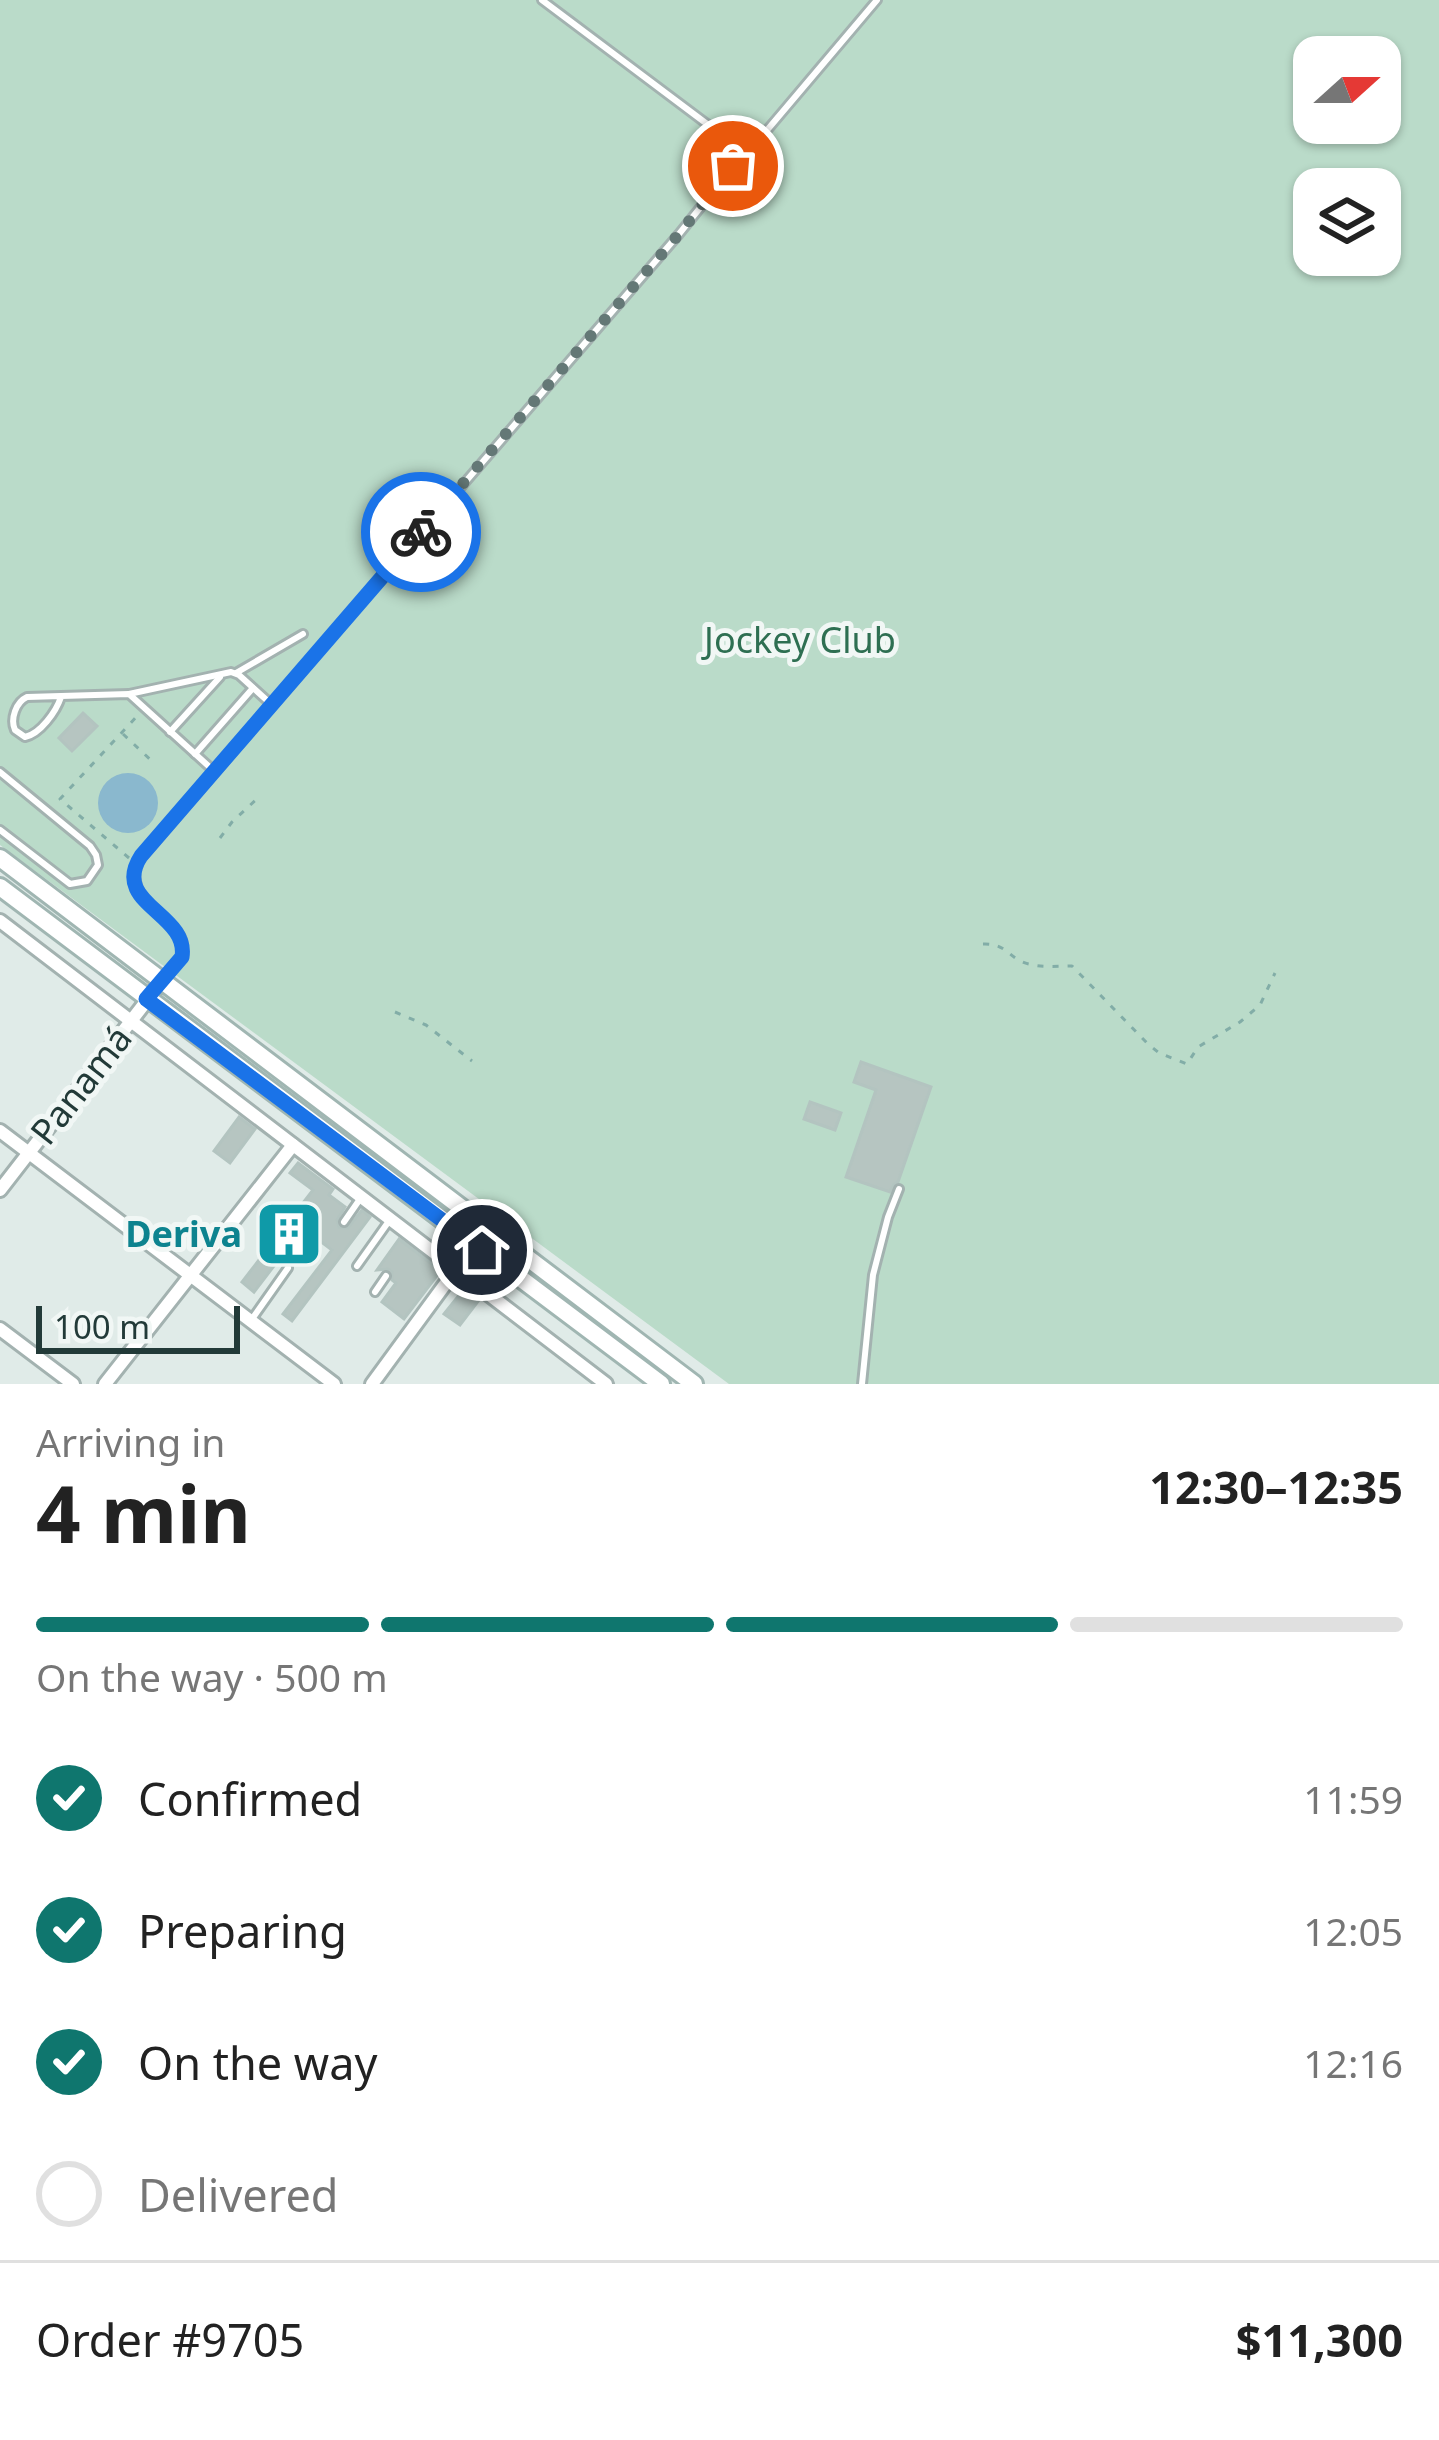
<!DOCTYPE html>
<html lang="en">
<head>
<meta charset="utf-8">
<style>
	:root { --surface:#fff; --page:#f6f6f6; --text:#222; --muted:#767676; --line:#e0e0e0; --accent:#0f766e }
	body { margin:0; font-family:"Noto Sans",sans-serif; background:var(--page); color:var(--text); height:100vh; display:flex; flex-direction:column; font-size:45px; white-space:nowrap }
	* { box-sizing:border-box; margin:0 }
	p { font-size:39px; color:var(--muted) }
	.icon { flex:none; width:66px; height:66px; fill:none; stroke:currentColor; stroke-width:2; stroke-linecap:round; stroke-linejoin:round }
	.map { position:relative; height:1384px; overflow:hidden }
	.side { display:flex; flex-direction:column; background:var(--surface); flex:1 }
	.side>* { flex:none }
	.needle { width:78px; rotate:69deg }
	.buttons { position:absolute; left:1293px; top:36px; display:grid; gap:24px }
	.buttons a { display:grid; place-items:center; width:108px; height:108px; border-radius:24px; background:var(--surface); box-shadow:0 3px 9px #0004; font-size:60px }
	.scale { position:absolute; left:36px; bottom:30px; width:204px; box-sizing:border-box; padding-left:12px; border:6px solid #223a38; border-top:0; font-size:33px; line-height:42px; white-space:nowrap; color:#223a38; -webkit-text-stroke:9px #f1f7f5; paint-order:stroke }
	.pin { position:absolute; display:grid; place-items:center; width:102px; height:102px; color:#fff; margin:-51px; border:6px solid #fff; border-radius:50%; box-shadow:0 3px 12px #0007 }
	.courier { position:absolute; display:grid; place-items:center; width:120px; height:120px; margin:-60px; border:9px solid #1a73e8; border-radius:50%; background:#fff; color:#222; box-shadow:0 3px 15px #0007 }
	.overview em { font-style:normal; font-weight:700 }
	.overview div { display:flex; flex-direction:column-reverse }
	.overview { display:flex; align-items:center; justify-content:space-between; height:204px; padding:0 36px }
	h1 { font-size:78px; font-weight:700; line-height:90px }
	.bar { display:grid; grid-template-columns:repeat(4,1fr); gap:18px 12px; align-content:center; height:144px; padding:0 36px }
	.bar i { height:15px; border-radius:9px; background:var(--line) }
	.bar .selected { background:var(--accent) }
	.bar p { grid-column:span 4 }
	.line { display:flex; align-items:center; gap:30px; padding:0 36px; border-top:3px solid var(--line) }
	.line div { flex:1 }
	ol { padding:0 36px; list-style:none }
	li { display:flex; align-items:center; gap:36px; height:132px }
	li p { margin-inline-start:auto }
	li .icon { padding:12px; border-radius:50%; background:var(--accent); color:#fff; stroke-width:4 }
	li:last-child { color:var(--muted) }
	li i { width:66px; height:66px; border:6px solid var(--line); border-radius:50% }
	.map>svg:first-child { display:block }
	.green { fill:#badbc9; fill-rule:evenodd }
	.water { fill:#8ab8ce }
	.building { fill:#b6c5c1; stroke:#b3c4c0; stroke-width:3 }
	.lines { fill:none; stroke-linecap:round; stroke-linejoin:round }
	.service-casing { stroke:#a3b2b0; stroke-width:12 }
	.minor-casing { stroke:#a3b2b0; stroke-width:18 }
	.secondary-casing { stroke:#a0b6b2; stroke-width:22 }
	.path { stroke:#82ada7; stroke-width:3; stroke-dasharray:6 9; stroke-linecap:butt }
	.service { stroke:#fff; stroke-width:6 }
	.minor { stroke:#fff; stroke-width:12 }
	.secondary { stroke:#fff; stroke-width:16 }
	.done { stroke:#647876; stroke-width:12; stroke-dasharray:0 21.6 }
	.route { stroke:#1a73e8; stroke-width:15 }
	.labels { text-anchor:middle; stroke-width:10; stroke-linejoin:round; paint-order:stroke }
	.park-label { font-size:36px; fill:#2e6f52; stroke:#f1f7f5 }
	.street-label { font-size:36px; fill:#223a38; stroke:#f1f7f5 }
	.culture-label { font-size:36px; font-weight:bold; fill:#0d838f; stroke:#f1f7f5; text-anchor:end }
</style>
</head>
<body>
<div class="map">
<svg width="1439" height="1384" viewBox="0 0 1439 1384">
	<rect width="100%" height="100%" fill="#e0ebe8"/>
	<!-- green -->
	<path class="green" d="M0 0H1439V1384H729L0 845ZM1314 57H1380V123H1314ZM1314 189H1380V255H1314Z"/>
	<!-- water -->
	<circle class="water" cx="128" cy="803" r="30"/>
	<!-- building -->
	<g class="building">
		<path d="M83 713 97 726 72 751 59 738Z"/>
		<path d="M861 1062 931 1087 898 1182 894 1184 890 1192 846 1177 876 1090 854 1082Z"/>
		<path d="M810 1102 841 1113 835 1130 804 1119Z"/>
		<path d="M239 1117 255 1129 230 1163 214 1151Z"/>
		<path d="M298 1163 333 1189 329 1195 345 1207 337 1220 339 1227 348 1228 362 1210 370 1217 292 1321 283 1314 332 1250 303 1228 254 1292 242 1282 313 1190 290 1173Z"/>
		<path d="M399 1239 439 1269V1273L404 1319 382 1302 396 1283 392 1280V1272L388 1269 377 1270Z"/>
		<path d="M464 1289 479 1300 460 1325 444 1314Z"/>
	</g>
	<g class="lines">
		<!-- service casing -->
		<g class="service-casing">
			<g id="service">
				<path d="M735 159 768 129 877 0"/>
				<path d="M236 673 303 634"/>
				<path d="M129 694 231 672 239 675 271 704"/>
				<path d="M61 697C56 712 40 734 25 737L15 730C10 719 16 702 27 697L129 694 214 771"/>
				<path d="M170 732 220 677"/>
				<path d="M195 754 253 688"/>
				<path d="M0 772 90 846 96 855 98 865 87 881 70 884 0 830"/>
				<path d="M165 977C171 970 180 962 182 953 192 920 127 913 136 864L679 234 733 167 734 153 719 133 542 0"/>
				<path d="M344 1222 360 1199"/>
				<path d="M357 1266 389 1221"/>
				<path d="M375 1292 386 1276"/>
				<path d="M252 1319 288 1268"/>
				<path d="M862 1384 873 1275 888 1217 899 1189"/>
			</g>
		</g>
		<!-- minor casing -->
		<g class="minor-casing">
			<g id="minor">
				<path d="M0 921 606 1384"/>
				<path d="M0 1131 334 1384"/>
				<path d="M0 1190 162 981"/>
				<path d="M0 1329 73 1384"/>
				<path d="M105 1384 293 1145"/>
				<path d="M372 1384 457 1268"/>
			</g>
		</g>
		<!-- secondary casing -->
		<g class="secondary-casing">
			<g id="secondary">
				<path d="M0 858 694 1384"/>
				<path d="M0 887 661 1384"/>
			</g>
		</g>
		<!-- path -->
		<g class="path">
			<path d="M123 734 155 764"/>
			<path d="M220 838 232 822 260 796"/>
			<path d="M129 858 60 799 139 714"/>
			<path d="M983 944C1008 943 1009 960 1029 964 1042 968 1058 966 1072 966L1148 1044 1159 1053 1187 1064 1198 1047 1240 1022 1260 1005 1275 973"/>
			<path d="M395 1012 426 1025 472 1061"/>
		</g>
		<!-- service -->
		<use href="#service" class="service"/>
		<!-- minor -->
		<use href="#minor" class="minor"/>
		<!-- secondary -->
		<use href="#secondary" class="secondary"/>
	</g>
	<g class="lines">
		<!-- done -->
		<path class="done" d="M421 532 679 234 733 166"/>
		<!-- route -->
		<path class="route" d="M421 532 141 856C110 904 189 913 182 957L146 999 482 1250"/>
	</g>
	<!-- icons -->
	<defs>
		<g id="building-square" transform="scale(3.45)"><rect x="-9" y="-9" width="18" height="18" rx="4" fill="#0f9aa8" stroke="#f1f7f5"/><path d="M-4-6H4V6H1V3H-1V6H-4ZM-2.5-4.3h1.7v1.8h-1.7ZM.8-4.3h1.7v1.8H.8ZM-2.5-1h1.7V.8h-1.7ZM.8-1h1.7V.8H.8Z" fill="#fff"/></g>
	</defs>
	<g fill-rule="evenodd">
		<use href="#building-square" x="289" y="1234"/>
	</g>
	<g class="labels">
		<!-- park labels -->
		<g class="park-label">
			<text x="800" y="653">Jockey Club</text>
		</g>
		<!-- street labels -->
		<g class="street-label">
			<text transform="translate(81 1085) rotate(-52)" y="13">Panamá</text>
		</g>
		<!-- culture labels -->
		<g class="culture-label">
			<text x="242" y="1247">Deriva</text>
		</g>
	</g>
</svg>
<div class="buttons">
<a><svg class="needle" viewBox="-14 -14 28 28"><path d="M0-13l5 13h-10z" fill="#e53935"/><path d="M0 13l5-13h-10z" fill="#767676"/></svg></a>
<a><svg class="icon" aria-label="layers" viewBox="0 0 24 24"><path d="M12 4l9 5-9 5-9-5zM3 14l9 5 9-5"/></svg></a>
</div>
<div class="scale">100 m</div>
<div class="pin" style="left:733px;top:166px;background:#ea580c"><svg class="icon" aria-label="bag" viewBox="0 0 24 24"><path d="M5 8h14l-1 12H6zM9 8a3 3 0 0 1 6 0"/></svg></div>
<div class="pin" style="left:482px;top:1250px;background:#1f2937"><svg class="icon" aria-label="home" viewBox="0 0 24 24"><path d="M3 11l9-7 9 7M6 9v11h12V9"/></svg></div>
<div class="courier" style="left:421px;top:532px"><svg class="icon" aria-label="bike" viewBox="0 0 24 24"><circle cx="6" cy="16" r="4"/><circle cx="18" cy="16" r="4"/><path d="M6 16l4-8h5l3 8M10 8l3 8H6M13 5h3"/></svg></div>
</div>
<section class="side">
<div class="overview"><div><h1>4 min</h1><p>Arriving in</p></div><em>12:30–12:35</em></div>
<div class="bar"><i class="selected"></i><i class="selected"></i><i class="selected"></i><i></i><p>On the way · 500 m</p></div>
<ol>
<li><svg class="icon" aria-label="check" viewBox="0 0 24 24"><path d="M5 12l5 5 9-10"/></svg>Confirmed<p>11:59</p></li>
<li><svg class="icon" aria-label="check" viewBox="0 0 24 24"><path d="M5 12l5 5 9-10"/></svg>Preparing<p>12:05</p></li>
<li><svg class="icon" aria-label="check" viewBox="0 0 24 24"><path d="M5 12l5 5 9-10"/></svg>On the way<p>12:16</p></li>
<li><i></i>Delivered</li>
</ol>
<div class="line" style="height:156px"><div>Order #9705</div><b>$11,300</b></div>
</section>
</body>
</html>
